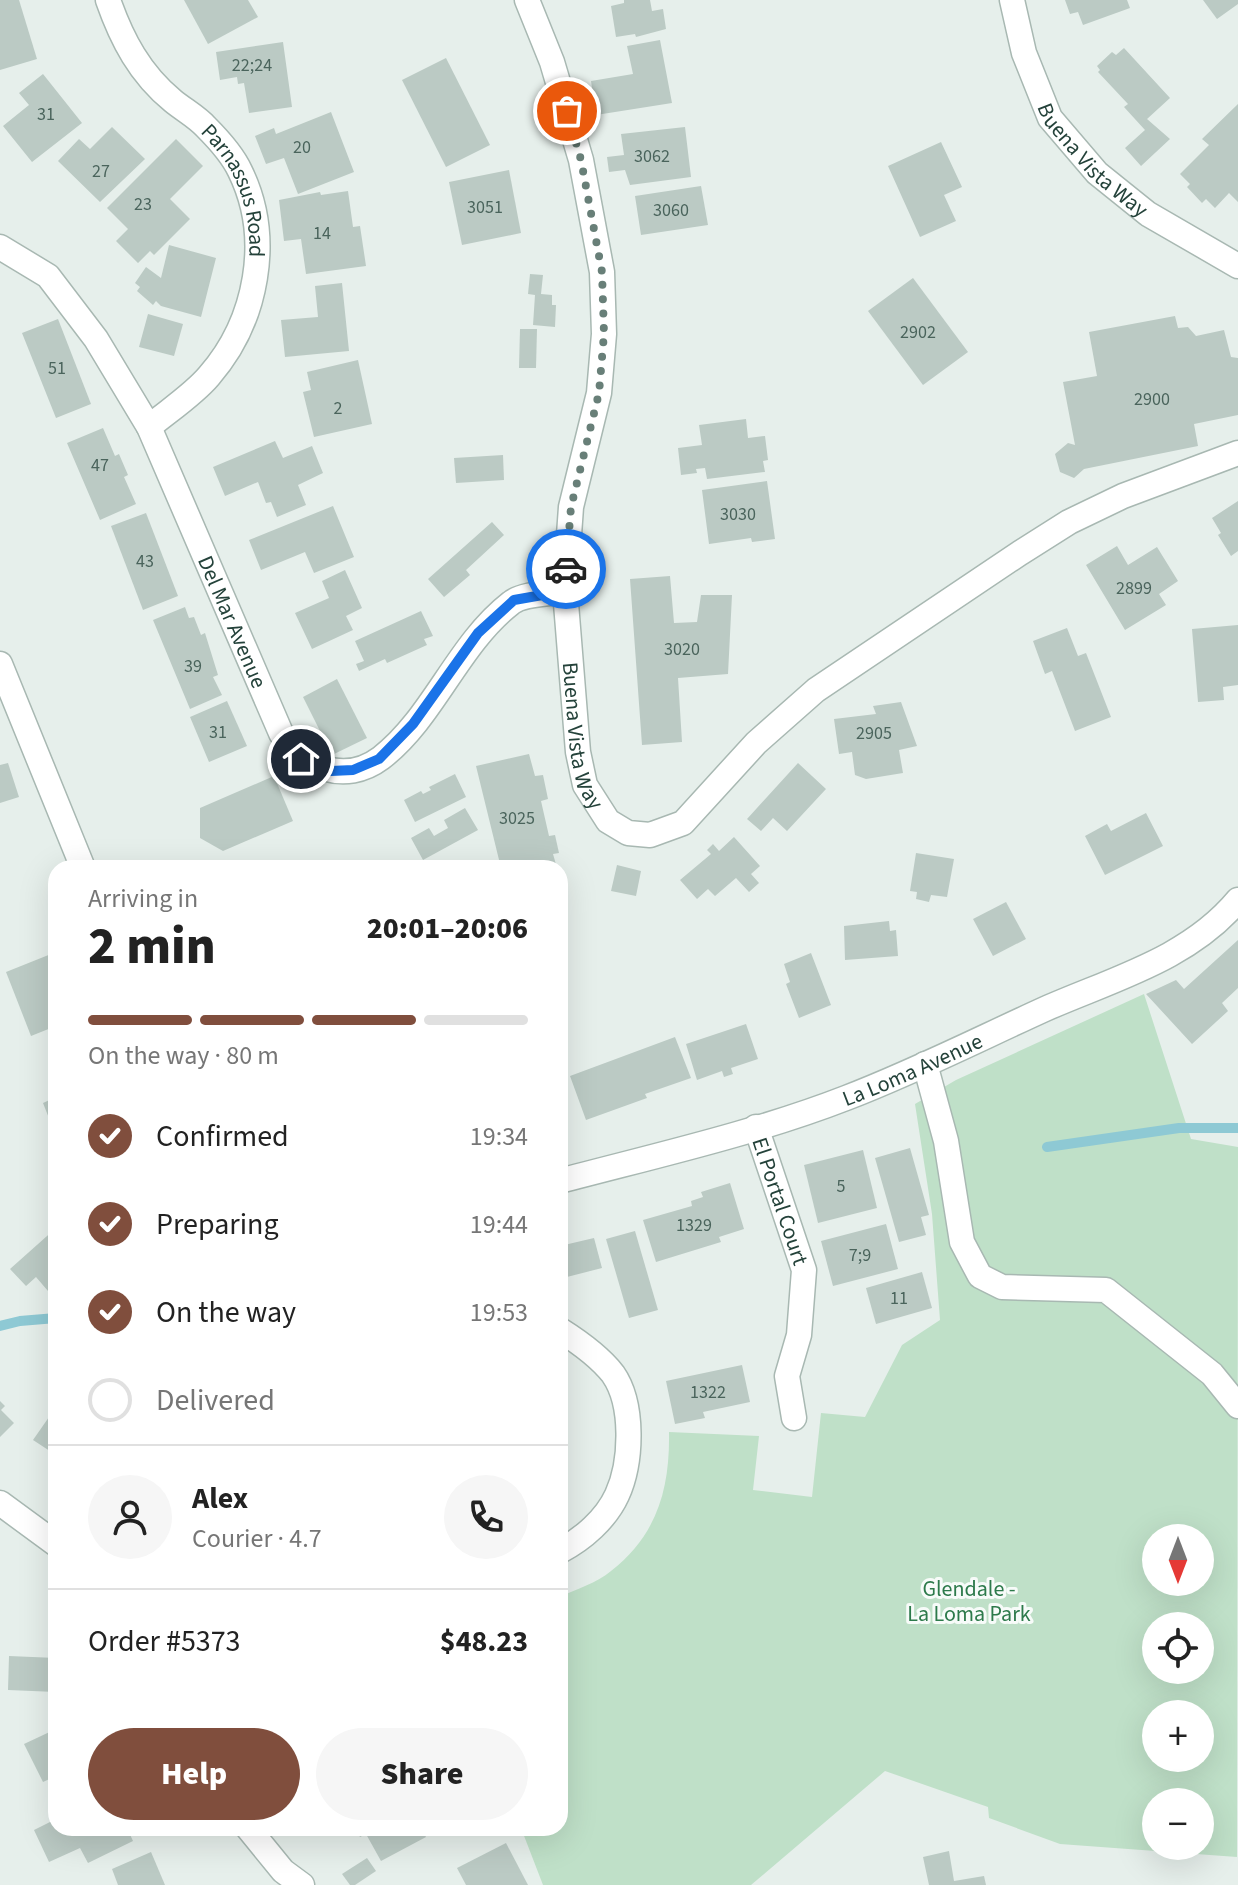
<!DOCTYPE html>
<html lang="en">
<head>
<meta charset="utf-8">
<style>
	:root { --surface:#fff; --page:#f6f6f6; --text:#222; --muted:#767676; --line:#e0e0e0; --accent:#804e3d }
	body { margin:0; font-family:"Source Sans 3",sans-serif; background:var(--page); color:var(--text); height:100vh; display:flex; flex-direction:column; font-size:30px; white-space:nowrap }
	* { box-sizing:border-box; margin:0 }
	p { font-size:26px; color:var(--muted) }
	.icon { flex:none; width:44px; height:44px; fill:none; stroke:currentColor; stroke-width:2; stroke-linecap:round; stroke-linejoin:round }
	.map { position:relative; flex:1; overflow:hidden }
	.drawer { position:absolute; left:48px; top:860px; width:520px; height:976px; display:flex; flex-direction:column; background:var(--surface); border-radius:24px; box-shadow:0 8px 32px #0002 }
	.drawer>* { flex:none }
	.needle { width:52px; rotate:180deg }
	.fabs { position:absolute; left:1142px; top:1524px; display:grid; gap:16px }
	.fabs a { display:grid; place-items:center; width:72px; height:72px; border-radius:50%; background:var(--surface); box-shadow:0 8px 32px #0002; font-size:40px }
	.pin { position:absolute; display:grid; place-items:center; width:68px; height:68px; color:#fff; margin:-34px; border:4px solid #fff; border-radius:50%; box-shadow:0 2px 8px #0007 }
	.courier { position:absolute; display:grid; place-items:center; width:80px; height:80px; margin:-40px; border:6px solid #1a73e8; border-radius:50%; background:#fff; color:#222; box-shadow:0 2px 10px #0007 }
	.overview em { font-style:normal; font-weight:800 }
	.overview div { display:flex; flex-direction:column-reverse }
	.overview { display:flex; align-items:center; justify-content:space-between; height:136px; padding:0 40px }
	h1 { font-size:52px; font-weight:800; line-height:60px }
	.bar { display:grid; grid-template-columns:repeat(4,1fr); gap:12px 8px; align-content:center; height:96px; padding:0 40px }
	.bar i { height:10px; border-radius:6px; background:var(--line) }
	.bar .on { background:var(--accent) }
	.bar p { grid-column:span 4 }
	.line { display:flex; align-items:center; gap:20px; padding:0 40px; border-top:2px solid var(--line) }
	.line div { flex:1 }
	.round { display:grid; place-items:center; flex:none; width:84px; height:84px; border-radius:42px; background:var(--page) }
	ol { padding:0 40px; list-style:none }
	li { display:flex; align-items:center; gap:24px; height:88px }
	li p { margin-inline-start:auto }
	li .icon { padding:8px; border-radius:50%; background:var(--accent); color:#fff; stroke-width:4 }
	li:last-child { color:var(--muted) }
	li i { width:44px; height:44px; border:4px solid var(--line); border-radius:50% }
	.primary-button { display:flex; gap:16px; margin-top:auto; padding:16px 40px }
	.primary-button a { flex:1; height:92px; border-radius:48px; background:var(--accent); color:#fff; font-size:32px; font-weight:800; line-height:92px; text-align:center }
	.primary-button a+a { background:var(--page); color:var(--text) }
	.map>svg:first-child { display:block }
	.green { fill:#bfe0c8; fill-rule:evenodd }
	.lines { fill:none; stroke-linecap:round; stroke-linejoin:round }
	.stream { stroke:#8ec9d4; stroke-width:10 }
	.building { fill:#bbcac4 }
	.minor-casing { stroke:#a8b8b2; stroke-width:27 }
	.minor { stroke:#fff; stroke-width:24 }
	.done { stroke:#687f78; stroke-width:8; stroke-dasharray:0 14.4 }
	.route { stroke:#1a73e8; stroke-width:10 }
	.labels { text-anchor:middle; stroke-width:6; stroke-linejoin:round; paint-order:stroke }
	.number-label { font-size:18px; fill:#4a645c }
	.street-label { font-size:22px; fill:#24423a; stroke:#f7fbf9 }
	.park-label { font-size:22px; fill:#2d7a4b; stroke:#f7fbf9 }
</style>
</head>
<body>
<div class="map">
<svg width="1238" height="1885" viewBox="0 0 1238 1885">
	<rect width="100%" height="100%" fill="#e6efeb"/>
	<!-- green -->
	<path class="green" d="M1144 994 1191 1139 1238 1147 1237 1857 1060 1844 989 1818 988 1807 885 1771 751 1885H543L521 1828H560V1597C576 1589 597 1583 611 1571 657 1535 670 1489 669 1432L759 1436 753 1490 812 1497 821 1413 865 1417 902 1345 940 1320 932 1214 915 1104 956 1080ZM1156 1538H1200V1582H1156ZM1156 1626H1200V1670H1156ZM1156 1714H1200V1758H1156ZM1156 1802H1200V1846H1156Z"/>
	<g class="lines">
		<!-- stream -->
		<g class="stream">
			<path d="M1047 1147 1179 1128H1238"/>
			<path d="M0 1326 20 1321 56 1318"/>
		</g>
	</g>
	<!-- building -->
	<g class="building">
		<path d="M0 0H19L37 59 0 70Z"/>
		<path d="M184 0H248L258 17 208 44Z"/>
		<path d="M624 0H650L652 11 663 9 666 29 636 37 635 34 616 37 611 6 624 3Z"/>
		<path d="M1065 0H1127L1130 8 1083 25 1078 12 1070 14Z"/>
		<path d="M1203 0H1238V4L1217 19Z"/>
		<path d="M660 40 672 103 596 115 591 81 633 74 627 46Z"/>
		<path d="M283 42 292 107 249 113 244 83 238 84 237 77 220 80 216 52Z"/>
		<path d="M1124 48 1170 98 1147 119 1170 139 1141 166 1125 148 1145 130 1124 107 1128 104 1098 72 1100 70 1097 66 1112 52 1116 55Z"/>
		<path d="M446 58 490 145 446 167 402 80Z"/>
		<path d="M43 74 82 123 32 162 3 126 29 105 19 93Z"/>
		<path d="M1238 104V202L1229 193 1215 208 1206 199 1202 203 1187 187 1190 184 1180 174 1209 145 1202 139Z"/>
		<path d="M331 112 354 172 298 194 284 158 266 164 255 136 274 128 276 134Z"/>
		<path d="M112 127 145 159 100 202 58 161 79 139 90 149Z"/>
		<path d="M685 127 691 177 630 185 625 170 609 172 607 157 624 155 621 134Z"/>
		<path d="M176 139 203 166 170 199 190 219 154 255 150 251 138 263 116 241 128 229 107 208Z"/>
		<path d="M941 142 962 187 944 195 956 221 920 237 888 166Z"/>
		<path d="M509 170 521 233 462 245 449 182Z"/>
		<path d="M701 186 708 225 641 235 635 196Z"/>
		<path d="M348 191 353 227 360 226 366 266 306 274 301 239 284 241 279 200 320 192 321 195Z"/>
		<path d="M169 245 216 258 201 317 161 306 156 301 153 305 137 291 140 287 135 283 146 267 161 278Z"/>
		<path d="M530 274 543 275 541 294 552 295V305H556L555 327 533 325 535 295 528 294Z"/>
		<path d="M913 278 968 352 923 385 868 311Z"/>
		<path d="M342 283 349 351 285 357 281 320 318 317 315 286Z"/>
		<path d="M148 314 183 324 174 356 139 347Z"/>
		<path d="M1175 316 1178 328 1188 327 1196 336 1224 330 1231 357 1238 358V415L1194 424 1198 446 1084 469 1074 478 1060 472 1055 454 1068 443 1075 445 1063 382 1097 376 1089 332Z"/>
		<path d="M58 319 91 404 56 418 22 333Z"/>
		<path d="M520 329H537L536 368H519Z"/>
		<path d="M358 360 372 424 314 437 303 392 311 390 307 372Z"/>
		<path d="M746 419 748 438 765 436 768 460 763 461 765 472 707 479 705 468 696 469 697 473 681 475 678 448 702 445 699 425Z"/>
		<path d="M103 428 115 456 119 454 128 475 124 477 136 504 100 520 67 443Z"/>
		<path d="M275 441 283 458 312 446 323 473 298 485 306 505 277 517 271 502 266 503 258 482 225 496 213 467Z"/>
		<path d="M503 455 504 480 456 483 454 458Z"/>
		<path d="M767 481 775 539 752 542 751 538 709 544 702 490Z"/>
		<path d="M1238 501V551L1231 556 1218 535 1221 533 1212 518Z"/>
		<path d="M333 506 354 557 314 573 305 552 261 570 249 540Z"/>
		<path d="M146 513 178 596 143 610 111 526Z"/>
		<path d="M492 522 504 535 466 570 470 575 444 597 428 579Z"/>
		<path d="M1117 546 1128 565 1157 547 1178 581 1159 594 1166 605 1125 630 1086 565Z"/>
		<path d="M345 570 362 608 346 616 353 630 312 649 295 613 329 598 322 581Z"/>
		<path d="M670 576 674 623 697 622 701 595H732L728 674 678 678 682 742 642 745 630 579Z"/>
		<path d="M185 607 189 618 194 617 201 635 205 633 218 675 213 677 222 695 190 709 153 620Z"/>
		<path d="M421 611 433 636 424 639 427 645 387 663 385 659 359 671 356 664 364 661 355 641Z"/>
		<path d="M1238 625V685L1223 687 1224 700 1198 702 1192 629Z"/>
		<path d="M1067 628 1078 656 1086 653 1111 717 1075 731 1052 671 1045 674 1033 641Z"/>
		<path d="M337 679 367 738 332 755 303 697Z"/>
		<path d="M227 701 247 746 209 762 190 717Z"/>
		<path d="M901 702 917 746 899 750 903 773 866 779 855 775 852 752 839 754 834 719 876 714 873 706Z"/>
		<path d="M529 754 535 776 543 775 548 799 541 801 549 836 555 835 559 853 553 854 557 868H501L476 766Z"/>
		<path d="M8 763 19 797 0 803V765Z"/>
		<path d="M798 763 826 789 787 831 773 818 761 831 747 819Z"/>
		<path d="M455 774 466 797 415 822 404 800 421 791 423 794 431 790 429 787Z"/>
		<path d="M274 776 293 821 223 851 200 838V808Z"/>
		<path d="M465 808 478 830 423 860 411 838 429 828 434 836 448 828 444 820Z"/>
		<path d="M1146 813 1163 846 1105 875 1085 836 1107 824 1111 831Z"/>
		<path d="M734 837 760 866 751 874 759 883 749 892 736 878 715 896 708 889 697 899 680 880 711 854 707 850 713 844 719 851Z"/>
		<path d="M916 853 954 859 947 897 931 895 929 902 916 899 917 892 910 891Z"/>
		<path d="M617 865 641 871 636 896 611 891Z"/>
		<path d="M1006 902 1026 939 993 956 973 919Z"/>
		<path d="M889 921 890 931 896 930 898 956 845 960 844 926Z"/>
		<path d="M1238 940V988L1222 1003 1228 1011 1192 1044 1146 994 1176 980 1184 989Z"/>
		<path d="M56 952V1026L31 1036 6 972Z"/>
		<path d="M811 953 831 1005 799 1018 786 984 790 982 784 964Z"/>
		<path d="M746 1024 758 1059 731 1068 733 1074 724 1077 722 1071 697 1080 686 1044Z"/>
		<path d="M675 1037 691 1078 645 1094 647 1098 586 1120 570 1076Z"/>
		<path d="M56 1097V1136L43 1103Z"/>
		<path d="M910 1148 929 1215 921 1217 926 1235 899 1242 875 1158Z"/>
		<path d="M863 1150 877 1208 818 1223 804 1165Z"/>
		<path d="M730 1183 744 1229 719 1237 721 1242 656 1262 643 1220 692 1206 691 1201 703 1197 701 1192Z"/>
		<path d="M886 1224 898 1269 833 1286 821 1241Z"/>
		<path d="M56 1228V1284L48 1291 36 1277 26 1286 10 1269Z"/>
		<path d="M635 1231 658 1310 629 1318 606 1239Z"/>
		<path d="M594 1238 602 1268 563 1278 560 1246Z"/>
		<path d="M922 1272 932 1308 876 1324 866 1288Z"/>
		<path d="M742 1365 750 1402 703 1412 705 1418 675 1424 666 1381Z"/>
		<path d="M0 1401 5 1406 1 1410 14 1423 0 1437Z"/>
		<path d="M56 1407V1455L33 1440Z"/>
		<path d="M9 1656 56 1658V1692L8 1690Z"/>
		<path d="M56 1729V1776L43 1782 24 1744Z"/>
		<path d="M56 1819V1828H127L133 1841 88 1863 80 1848 49 1862 34 1830Z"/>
		<path d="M355 1828H421L426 1837 381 1861 366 1834 360 1837Z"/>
		<path d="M506 1843 528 1885H466L457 1868Z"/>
		<path d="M949 1851 954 1881 984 1876 986 1885H929L923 1857Z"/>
		<path d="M151 1852 165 1885H118L112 1869Z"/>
		<path d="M367 1858 376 1871 355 1885H350L342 1874Z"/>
	</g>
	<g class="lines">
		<!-- minor casing -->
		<g class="minor-casing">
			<g id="minor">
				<path id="s1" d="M108 0C122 40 140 74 173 101 184 110 197 117 206 127 218 139 233 156 240 171 273 238 257 321 209 376 193 395 168 411 149 427"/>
				<path id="s2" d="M527 0 552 62 581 160 602 272 604 334 599 393 571 507 565 591 578 752 585 785 608 821 628 833 650 835 683 823 756 743 816 690 1020 553 1069 522 1123 496 1238 453"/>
				<path id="s3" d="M1012 0 1024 53 1050 118 1097 173 1148 214 1238 266"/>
				<path id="s4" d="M0 247 48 276 96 339 149 427 281 733C303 768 345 785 381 758 434 717 457 645 511 603 523 593 550 594 565 591"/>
				<path d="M0 664 83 868"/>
				<path d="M925 1064 946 1141 962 1242 980 1276 1002 1287 1106 1290 1212 1374 1238 1406"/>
				<path id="s5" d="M756 1127 804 1270 799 1335 787 1376 794 1418"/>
				<path id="s6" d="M560 1181C654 1156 756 1133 846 1098 914 1072 979 1039 1045 1009 1113 979 1189 959 1238 900"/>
				<path d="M560 1330C579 1342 599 1356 613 1374 634 1404 632 1462 617 1495 606 1519 583 1539 560 1551"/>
				<path d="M0 1503 56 1544"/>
				<path d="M248 1828 283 1871 302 1885"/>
			</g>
		</g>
		<!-- minor -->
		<use href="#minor" class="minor"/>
	</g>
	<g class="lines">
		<!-- done -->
		<path class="done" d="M566 569 571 507 599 393 604 334 602 272 581 160 567 111"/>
		<!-- route -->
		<path class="route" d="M301 759 331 771 353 770 379 759 413 724 478 633 514 600 565 591 566 569"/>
	</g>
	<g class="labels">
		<!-- number labels -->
		<g class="number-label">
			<text x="252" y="71">22;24</text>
			<text x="46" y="120">31</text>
			<text x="302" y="153">20</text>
			<text x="652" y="162">3062</text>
			<text x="101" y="177">27</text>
			<text x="143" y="210">23</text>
			<text x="485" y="213">3051</text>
			<text x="671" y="216">3060</text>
			<text x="322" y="239">14</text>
			<text x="918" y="338">2902</text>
			<text x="57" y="374">51</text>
			<text x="1152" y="405">2900</text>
			<text x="338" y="414">2</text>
			<text x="100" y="471">47</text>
			<text x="738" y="520">3030</text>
			<text x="145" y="567">43</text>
			<text x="1134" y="594">2899</text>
			<text x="682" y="655">3020</text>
			<text x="193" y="672">39</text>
			<text x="218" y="738">31</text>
			<text x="874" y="739">2905</text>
			<text x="517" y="824">3025</text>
			<text x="841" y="1192">5</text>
			<text x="694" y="1231">1329</text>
			<text x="860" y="1261">7;9</text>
			<text x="899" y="1304">11</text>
			<text x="708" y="1398">1322</text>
		</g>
		<!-- street labels -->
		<g class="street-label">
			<text dy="8" stroke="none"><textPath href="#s3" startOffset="184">Buena Vista Way</textPath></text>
			<text dy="8" stroke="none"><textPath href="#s1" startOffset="236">Parnassus Road</textPath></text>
			<text dy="8" stroke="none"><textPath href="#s4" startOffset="450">Del Mar Avenue</textPath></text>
			<text dy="8" stroke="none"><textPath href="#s2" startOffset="752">Buena Vista Way</textPath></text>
			<text dy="8" stroke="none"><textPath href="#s6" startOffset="370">La Loma Avenue</textPath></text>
			<text dy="8" stroke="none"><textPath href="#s5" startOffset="78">El Portal Court</textPath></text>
		</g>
		<!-- park labels -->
		<g class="park-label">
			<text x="969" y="1596">Glendale -<tspan x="969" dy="25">La Loma Park</tspan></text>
		</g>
	</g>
</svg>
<div class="fabs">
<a><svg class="needle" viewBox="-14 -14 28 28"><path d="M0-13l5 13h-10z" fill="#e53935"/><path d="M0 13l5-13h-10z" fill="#767676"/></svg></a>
<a><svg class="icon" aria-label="locate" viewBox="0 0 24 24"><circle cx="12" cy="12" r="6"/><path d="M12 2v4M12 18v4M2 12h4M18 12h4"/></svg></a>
<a>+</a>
<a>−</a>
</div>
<div class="pin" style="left:567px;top:111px;background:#ea580c"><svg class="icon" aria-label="bag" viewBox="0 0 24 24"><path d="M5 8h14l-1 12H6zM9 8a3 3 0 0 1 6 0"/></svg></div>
<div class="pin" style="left:301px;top:759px;background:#1f2937"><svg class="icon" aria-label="home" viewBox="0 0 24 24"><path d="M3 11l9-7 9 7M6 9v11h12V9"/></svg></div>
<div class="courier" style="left:566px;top:569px"><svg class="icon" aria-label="car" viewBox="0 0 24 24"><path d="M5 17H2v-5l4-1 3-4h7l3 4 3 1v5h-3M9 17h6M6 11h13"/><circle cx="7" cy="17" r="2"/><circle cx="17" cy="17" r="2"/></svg></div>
<section class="drawer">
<div class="overview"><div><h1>2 min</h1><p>Arriving in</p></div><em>20:01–20:06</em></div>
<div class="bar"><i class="on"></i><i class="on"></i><i class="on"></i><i></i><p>On the way · 80 m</p></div>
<ol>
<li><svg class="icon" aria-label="check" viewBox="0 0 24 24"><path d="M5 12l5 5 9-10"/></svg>Confirmed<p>19:34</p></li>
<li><svg class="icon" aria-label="check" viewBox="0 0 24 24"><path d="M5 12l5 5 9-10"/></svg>Preparing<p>19:44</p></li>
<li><svg class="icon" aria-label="check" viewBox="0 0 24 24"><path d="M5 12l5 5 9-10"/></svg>On the way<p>19:53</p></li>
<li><i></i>Delivered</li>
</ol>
<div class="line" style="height:144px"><a class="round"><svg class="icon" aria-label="person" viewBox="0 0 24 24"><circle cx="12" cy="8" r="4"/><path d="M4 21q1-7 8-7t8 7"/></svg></a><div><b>Alex</b><p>Courier · 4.7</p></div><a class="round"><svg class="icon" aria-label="phone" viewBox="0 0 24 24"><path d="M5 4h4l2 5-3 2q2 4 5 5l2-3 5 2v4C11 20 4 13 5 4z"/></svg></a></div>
<div class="line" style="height:104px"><div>Order #5373</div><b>$48.23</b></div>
<div class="primary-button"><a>Help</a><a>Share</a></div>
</section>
</div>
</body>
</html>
